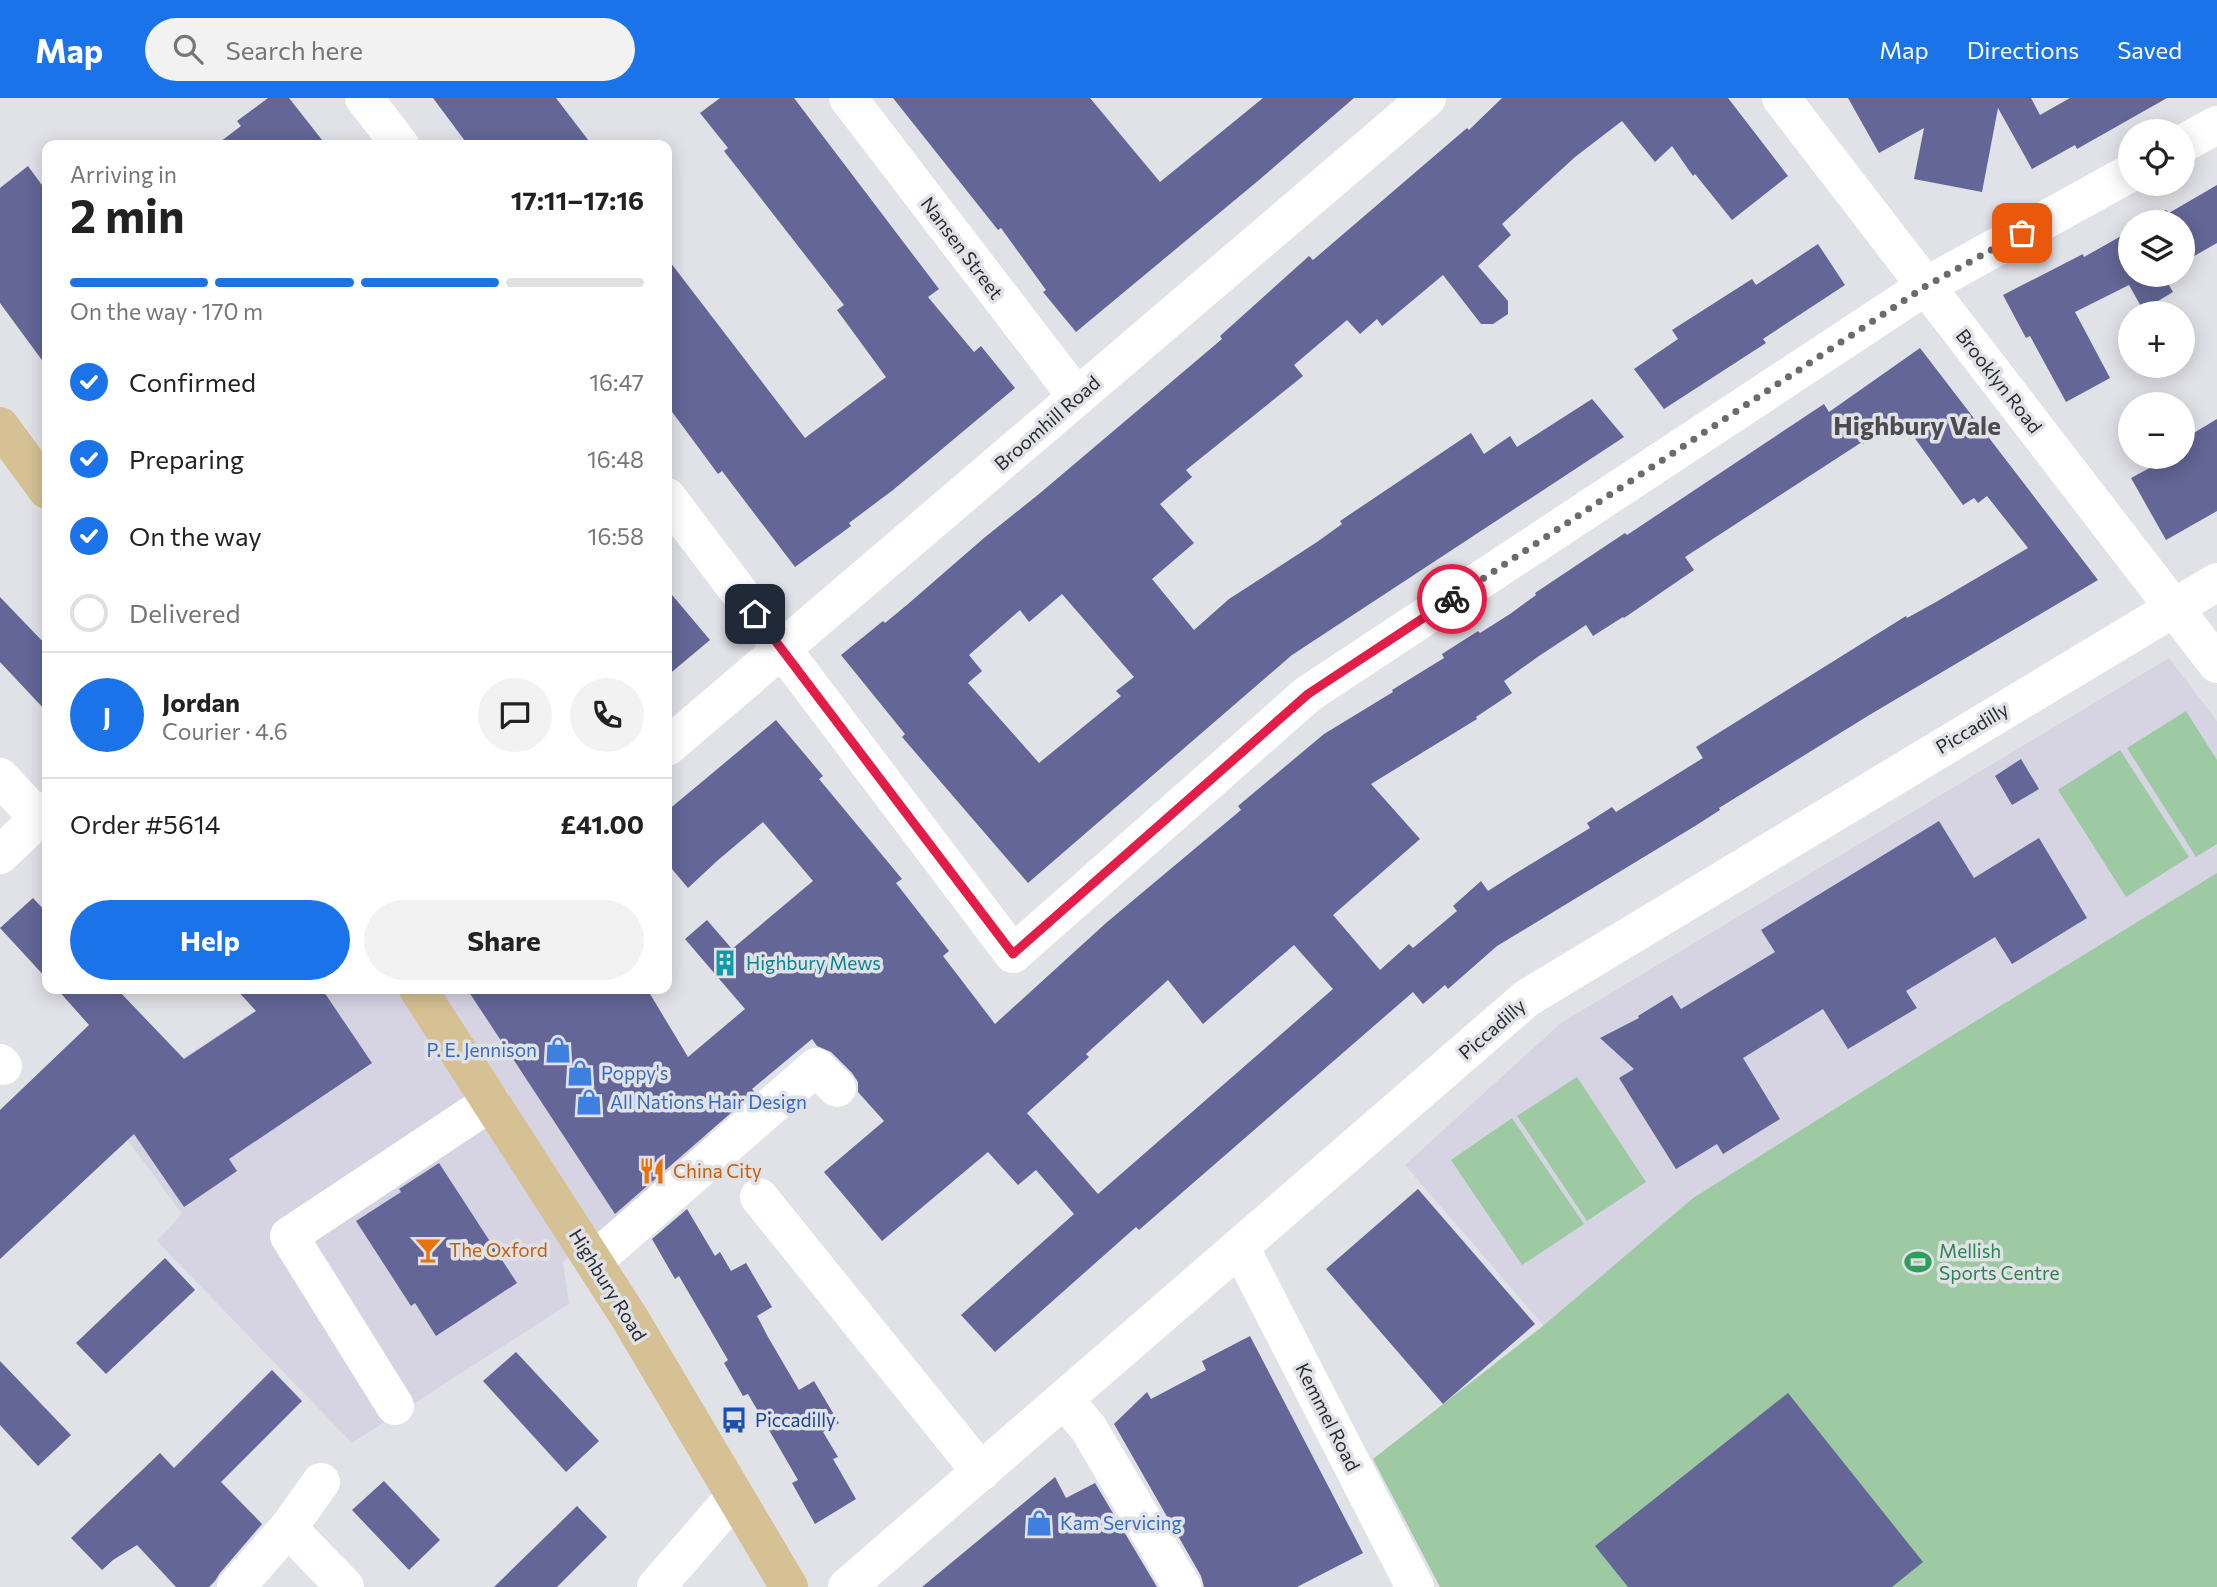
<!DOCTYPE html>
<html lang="en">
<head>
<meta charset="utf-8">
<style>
	:root { --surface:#fff; --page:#f2f2f2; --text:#222; --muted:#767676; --line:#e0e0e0; --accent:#1a73e8 }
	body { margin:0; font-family:Commissioner,sans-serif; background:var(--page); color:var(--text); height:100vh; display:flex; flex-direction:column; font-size:26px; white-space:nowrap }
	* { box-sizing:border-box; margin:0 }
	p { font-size:23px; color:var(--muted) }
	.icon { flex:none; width:38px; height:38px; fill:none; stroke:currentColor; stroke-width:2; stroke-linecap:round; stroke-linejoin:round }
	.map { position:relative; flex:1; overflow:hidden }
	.drawer { position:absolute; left:42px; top:42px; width:630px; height:854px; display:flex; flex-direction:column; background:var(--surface); border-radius:14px; box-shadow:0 4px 18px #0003 }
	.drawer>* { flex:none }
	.controls { position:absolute; left:2118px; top:21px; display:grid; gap:14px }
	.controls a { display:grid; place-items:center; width:77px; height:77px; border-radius:50%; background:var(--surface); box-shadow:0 4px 18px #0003; font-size:35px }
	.pin { position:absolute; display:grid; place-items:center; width:60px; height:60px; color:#fff; margin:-30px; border-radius:14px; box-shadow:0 4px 10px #0006 }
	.courier { position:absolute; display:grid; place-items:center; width:70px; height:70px; margin:-35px; border:5px solid #e11d48; border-radius:50%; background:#fff; color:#222; box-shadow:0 2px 9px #0007 }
	.overview em { font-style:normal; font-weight:700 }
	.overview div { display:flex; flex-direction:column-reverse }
	.overview { display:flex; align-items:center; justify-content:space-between; height:119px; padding:0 28px }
	h1 { font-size:46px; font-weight:700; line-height:52px }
	.bar { display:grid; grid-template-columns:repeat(4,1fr); gap:10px 7px; align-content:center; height:84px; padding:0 28px }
	.bar i { height:9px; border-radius:5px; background:var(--line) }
	.bar .active { background:var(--accent) }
	.bar p { grid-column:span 4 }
	.line { display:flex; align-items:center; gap:18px; padding:0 28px; border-top:2px solid var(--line) }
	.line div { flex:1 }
	.round { display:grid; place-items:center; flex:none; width:74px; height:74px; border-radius:37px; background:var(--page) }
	ol { padding:0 28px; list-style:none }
	li { display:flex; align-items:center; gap:21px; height:77px }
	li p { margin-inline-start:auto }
	li .icon { padding:7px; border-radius:50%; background:var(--accent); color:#fff; stroke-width:4 }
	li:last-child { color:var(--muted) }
	li i { width:38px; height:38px; border:4px solid var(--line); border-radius:50% }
	.action { display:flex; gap:14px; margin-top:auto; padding:14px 28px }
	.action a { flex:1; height:80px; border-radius:42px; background:var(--accent); color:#fff; font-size:28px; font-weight:700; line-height:80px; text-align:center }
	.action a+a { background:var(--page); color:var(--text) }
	header { display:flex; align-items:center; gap:42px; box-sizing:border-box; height:98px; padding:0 35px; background:var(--accent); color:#fff }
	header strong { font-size:33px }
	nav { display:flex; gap:38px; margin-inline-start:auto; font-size:24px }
	.search { width:490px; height:63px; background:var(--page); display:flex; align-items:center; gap:18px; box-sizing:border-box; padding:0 24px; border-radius:38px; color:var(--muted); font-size:26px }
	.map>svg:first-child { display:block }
	.built { fill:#d6d4e3 }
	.green { fill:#9dcaa2 }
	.building { fill:#636696; fill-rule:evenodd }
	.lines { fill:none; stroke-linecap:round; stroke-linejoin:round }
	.minor { stroke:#fff; stroke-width:38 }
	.major { stroke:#d5c194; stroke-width:38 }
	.done { stroke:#6b6b6f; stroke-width:7; stroke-dasharray:0 12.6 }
	.route { stroke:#e11d48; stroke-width:9 }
	.labels { text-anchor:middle; stroke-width:7; stroke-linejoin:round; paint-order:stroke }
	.street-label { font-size:19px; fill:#2c2c2e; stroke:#e1e1e8 }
	.culture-label { font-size:19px; fill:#0d838f; stroke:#e1e1e8; text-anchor:start }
	.shop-label { font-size:19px; fill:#366cbe; stroke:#e1e1e8; text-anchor:start }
	.food-label { font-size:19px; fill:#c56008; stroke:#e1e1e8; text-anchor:start }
	.leisure-label { font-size:19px; fill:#27864d; stroke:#e1e1e8; text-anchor:start }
	.transit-label { font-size:19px; fill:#164399; stroke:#e1e1e8; text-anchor:start }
	.district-label { font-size:26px; font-weight:bold; fill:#4b4b50; stroke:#e1e1e8 }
</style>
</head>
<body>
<header>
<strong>Map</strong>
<div class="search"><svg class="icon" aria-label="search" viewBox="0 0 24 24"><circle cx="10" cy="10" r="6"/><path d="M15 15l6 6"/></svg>Search here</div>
<nav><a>Map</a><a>Directions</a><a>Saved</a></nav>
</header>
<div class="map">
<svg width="2217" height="1489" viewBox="0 0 2217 1489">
	<rect width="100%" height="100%" fill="#e1e1e8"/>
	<!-- built -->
	<g class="built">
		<path d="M2169 560 2217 623V775L1935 948 1693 1100 1544 1228 1405 1067 1561 925Z"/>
		<path d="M288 891H595L605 907 688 1008 709 1038 563 1164 569 1206 352 1345 157 1143 182 1116 105 1011Z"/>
	</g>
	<!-- green -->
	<g class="green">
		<path d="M2186 613 2217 662V746L2196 759 2127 650Z"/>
		<path d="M2120 652 2189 759 2126 799 2058 692Z"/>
		<path d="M2217 775V1489H1440L1373 1361 1543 1228 1693 1100 1935 948Z"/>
		<path d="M1577 979 1646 1084 1587 1123 1517 1018Z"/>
		<path d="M1512 1020 1584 1126 1522 1167 1451 1062Z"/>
	</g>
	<!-- building -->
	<g class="building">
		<path d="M268 0H289L326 47H216L241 28 237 23Z"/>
		<path d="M433 0H556L592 47H468Z"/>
		<path d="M720 0H794L939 191 928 199 974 254 981 248 1015 290 893 392 849 425 851 428 795 469 722 373 718 376 667 307V160L805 340 886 279 837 212 844 207 724 53 728 50 700 15Z"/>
		<path d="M893 0H1090L1160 84 1263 0H1354L1259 82 1076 234 1043 194 1046 192 1001 130 998 132Z"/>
		<path d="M1502 0H1728L1788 78 1732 122 1695 76 1693 78 1672 48 1655 64 1622 23 1575 59 1502 126 1511 137 1478 168 1508 203V216L1493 226H1481L1443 177 1382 228 1377 221 1360 236 1347 222 1294 267 1303 278 1186 372 1192 379 1160 406 1194 445 1152 481 1194 532 1229 501 1317 444 1342 426 1340 423 1471 335 1484 356 1510 338 1517 349 1592 301 1624 339 1292 557 1028 785 902 639 905 636 841 557 883 523 885 525 908 506 984 440 1039 396 1222 241 1220 238 1309 158 1313 162 1467 30 1469 32ZM1062 496 1134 579 1116 593 1121 598 1039 665 968 585 982 573 969 557 1020 512 1029 524Z"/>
		<path d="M1848 0H2031L2040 17 2070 0H2167L2077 51 2075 47 2032 71 1998 10 1982 94 1914 81 1924 30 1879 55Z"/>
		<path d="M28 68 47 94V269L0 205V90Z"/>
		<path d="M2217 87V145L2182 165V124H2145L2166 112 2169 115Z"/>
		<path d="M2130 133V177H2163L2173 194 2143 212 2129 187 2075 214 2110 280 2066 304 2030 238 2026 240 2003 197 2083 156 2084 159Z"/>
		<path d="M1818 146 1845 187 1763 241 1766 245 1664 311 1634 271 1678 241 1672 232 1752 181 1756 187Z"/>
		<path d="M1920 250 2098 482 1871 616 1719 710 1720 712 1695 728 1497 848 1448 891 1445 887 1423 906 1413 894 1139 1132 1136 1129 995 1254 961 1217 1074 1116 1036 1072 1018 1087 988 1054 882 1143 824 1074 884 1023 858 994V984L852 975 831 954 817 948 812 941 752 991 755 994 615 1116 467 891H647L688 959 745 911 685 841 707 822 732 851 813 783 763 724 717 763 688 790 667 765V713L776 622 823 678 819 681 902 781 896 785 949 853 943 858 995 926 1106 825 1241 712 1238 708 1324 636 1393 594 1392 592 1444 560 1442 556 1478 533 1480 535 1510 516 1536 497 1535 495 1625 435 1627 437 1824 306 1829 314ZM1901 321 1963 407 1974 400 1978 405 1987 398 2028 450 1936 504 1907 520 1906 518 1696 649 1703 660 1616 714 1612 709 1587 725 1590 730 1513 777 1488 793 1481 783 1453 808 1457 813 1413 850 1409 846 1380 872 1333 817 1420 741 1371 686 1477 621 1476 619 1512 595 1504 583 1539 558 1586 527 1593 538 1623 519 1624 520 1694 472 1685 459 1862 344 1863 346ZM1294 847 1333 891 1098 1096 1027 1015 1089 959 1086 956 1168 882 1203 926Z"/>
		<path d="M2217 321V413L2166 442 2131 380 2170 359H2182V342Z"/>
		<path d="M667 491 710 542 667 578Z"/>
		<path d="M0 499 47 548V614L0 564Z"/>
		<path d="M2021 661 2039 691 2012 707 1995 678Z"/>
		<path d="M1939 723 1974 780 2039 740 2087 820 2012 866 1995 839 1906 893 1917 910 1848 951 1823 911 1743 960 1780 1021 1723 1056 1717 1046 1676 1071 1619 980 1634 971 1600 940 1639 920 1638 918 1672 897 1681 911 1775 854 1761 832Z"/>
		<path d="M33 800 47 815V881L0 830Z"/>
		<path d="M57 891H117L184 961 256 913 236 891H322L372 965 229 1061 237 1073 184 1109 134 1036 0 1161V1012L89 927Z"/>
		<path d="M439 1065 517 1185 436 1238 415 1205 411 1208 356 1123 401 1094 399 1091Z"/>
		<path d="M1418 1091 1535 1226 1443 1306 1326 1171Z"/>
		<path d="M687 1111 715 1158 720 1154 731 1173 746 1165 772 1209 757 1218 768 1239 799 1292 814 1283 839 1325 823 1334 838 1359 833 1361 856 1401 815 1426 792 1385 798 1382 748 1296 743 1298 724 1265 728 1262 679 1178 675 1181 652 1141Z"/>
		<path d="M165 1160 195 1192 106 1276 76 1245Z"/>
		<path d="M1250 1238 1363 1455 1297 1489H1204L1201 1478 1114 1326 1147 1294 1151 1301 1206 1272 1202 1263Z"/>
		<path d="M516 1254 599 1343 566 1374 483 1283Z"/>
		<path d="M0 1263 71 1337 38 1368 0 1327Z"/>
		<path d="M272 1272 302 1303 221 1384 262 1426 220 1475 215 1483 209 1489H176L137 1447 113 1462 102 1472 71 1440 160 1355 174 1370Z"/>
		<path d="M1788 1295 1923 1464 1892 1489H1628L1595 1448Z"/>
		<path d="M1055 1379 1066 1400 1095 1385 1157 1489H922Z"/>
		<path d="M384 1383 440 1442 409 1472 352 1412Z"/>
		<path d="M577 1408 607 1439 557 1489H494Z"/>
	</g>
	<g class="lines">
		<!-- minor -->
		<g class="minor">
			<path d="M364 0 400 47"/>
			<path d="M848 0 1077 299"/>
			<path d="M1781 0 2217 566"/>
			<path d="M2182 46 2217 27"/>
			<path d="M667 399 1013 856 1308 596 1926 188 2130 75"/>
			<path d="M667 649 1427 0"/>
			<path d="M0 679 38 720"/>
			<path d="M0 757 47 712"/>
			<path d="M0 965 3 968"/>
			<path d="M759 1099 981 1374"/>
			<path d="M1240 1149 1415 1489"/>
			<path d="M594 1163 816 969 837 990"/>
			<path d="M1064 1301 1089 1331 1182 1489"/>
			<path d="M395 1308 289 1138 491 1004"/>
			<path d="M321 1384 288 1430 345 1489"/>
			<path d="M236 1489 288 1430"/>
			<path d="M656 1489 735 1398"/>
			<path d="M847 1489 1527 900 2217 484"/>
		</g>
		<!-- major -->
		<g class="major">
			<path d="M0 328 47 392"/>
			<path d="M418 891 629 1219 789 1489"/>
		</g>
	</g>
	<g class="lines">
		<!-- done -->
		<path class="done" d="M1452 501 1926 188 2022 135"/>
		<!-- route -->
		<path class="route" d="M755 516 1013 856 1308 596 1452 501"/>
	</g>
	<!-- icons -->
	<defs>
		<g id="building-bare" transform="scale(2.1)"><path d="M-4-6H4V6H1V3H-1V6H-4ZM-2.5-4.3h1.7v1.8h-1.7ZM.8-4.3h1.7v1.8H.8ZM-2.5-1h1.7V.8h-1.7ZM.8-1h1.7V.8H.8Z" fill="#0f9aa8" stroke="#e1e1e8" stroke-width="2.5" paint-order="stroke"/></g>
		<g id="shop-bare" transform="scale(2.1)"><path d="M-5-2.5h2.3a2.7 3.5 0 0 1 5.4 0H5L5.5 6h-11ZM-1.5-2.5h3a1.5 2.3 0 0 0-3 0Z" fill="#3f7fe0" stroke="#e1e1e8" stroke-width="2.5" paint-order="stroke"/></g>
		<g id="restaurant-bare" transform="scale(2.1)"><path d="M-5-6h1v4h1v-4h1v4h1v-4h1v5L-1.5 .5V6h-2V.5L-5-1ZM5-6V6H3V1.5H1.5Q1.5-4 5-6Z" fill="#e8710a" stroke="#e1e1e8" stroke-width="2.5" paint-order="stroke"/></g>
		<g id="bar-bare" transform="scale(2.1)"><path d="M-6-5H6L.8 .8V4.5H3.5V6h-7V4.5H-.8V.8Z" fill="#e8710a" stroke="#e1e1e8" stroke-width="2.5" paint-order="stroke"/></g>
		<g id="stadium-bare" transform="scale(2.1)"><path d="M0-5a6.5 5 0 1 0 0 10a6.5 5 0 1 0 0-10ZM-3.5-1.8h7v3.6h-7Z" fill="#2e9e5b" stroke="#e1e1e8" stroke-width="2.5" paint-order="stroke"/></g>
		<g id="bus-bare" transform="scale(2.1)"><path d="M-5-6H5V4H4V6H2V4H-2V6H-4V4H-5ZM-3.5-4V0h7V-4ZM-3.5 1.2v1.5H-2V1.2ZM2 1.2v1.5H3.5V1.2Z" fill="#1a4fb4" stroke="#e1e1e8" stroke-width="2.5" paint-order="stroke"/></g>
	</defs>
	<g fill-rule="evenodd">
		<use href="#building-bare" x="725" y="865"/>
		<use href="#shop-bare" x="558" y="952"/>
		<use href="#shop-bare" x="580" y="975"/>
		<use href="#shop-bare" x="589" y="1004"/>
		<use href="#restaurant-bare" x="652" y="1073"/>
		<use href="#bar-bare" x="428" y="1152"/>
		<use href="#stadium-bare" x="1918" y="1164"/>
		<use href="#bus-bare" x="734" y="1322"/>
		<use href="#shop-bare" x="1039" y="1425"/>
	</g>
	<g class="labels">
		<!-- street labels -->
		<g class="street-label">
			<text transform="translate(962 150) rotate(53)" y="7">Nansen Street</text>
			<text transform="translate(1999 283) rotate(52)" y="7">Brooklyn Road</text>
			<text transform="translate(1047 325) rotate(-41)" y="7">Broomhill Road</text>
			<text transform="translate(1972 630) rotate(-31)" y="7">Piccadilly</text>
			<text transform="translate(1492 931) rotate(-41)" y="7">Piccadilly</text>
			<text transform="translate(608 1187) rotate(58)" y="7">Highbury Road</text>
			<text transform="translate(1328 1319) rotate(63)" y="7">Kemmel Road</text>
		</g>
		<!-- culture labels -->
		<g class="culture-label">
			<text x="746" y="872">Highbury Mews</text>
		</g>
		<!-- shop labels -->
		<g class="shop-label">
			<text x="537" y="959" text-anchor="end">P. E. Jennison</text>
			<text x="601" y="982">Poppy's</text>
			<text x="610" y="1011">All Nations Hair Design</text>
			<text x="1060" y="1432">Kam Servicing</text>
		</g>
		<!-- food labels -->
		<g class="food-label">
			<text x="673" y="1080">China City</text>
			<text x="449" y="1159">The Oxford</text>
		</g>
		<!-- leisure labels -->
		<g class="leisure-label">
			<text x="1939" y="1160">Mellish<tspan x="1939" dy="22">Sports Centre</tspan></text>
		</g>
		<!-- transit labels -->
		<g class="transit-label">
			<text x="755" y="1329">Piccadilly</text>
		</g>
		<!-- district labels -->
		<g class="district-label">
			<text x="1917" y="337">Highbury Vale</text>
		</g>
	</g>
</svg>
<div class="controls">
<a><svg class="icon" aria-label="locate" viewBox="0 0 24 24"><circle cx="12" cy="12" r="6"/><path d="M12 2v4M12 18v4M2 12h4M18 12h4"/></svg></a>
<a><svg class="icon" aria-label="layers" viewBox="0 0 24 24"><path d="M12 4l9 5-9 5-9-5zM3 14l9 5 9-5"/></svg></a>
<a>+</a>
<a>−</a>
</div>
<div class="pin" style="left:2022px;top:135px;background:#ea580c"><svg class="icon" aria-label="bag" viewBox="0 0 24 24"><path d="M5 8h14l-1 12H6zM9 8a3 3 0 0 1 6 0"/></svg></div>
<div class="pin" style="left:755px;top:516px;background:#1f2937"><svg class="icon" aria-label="home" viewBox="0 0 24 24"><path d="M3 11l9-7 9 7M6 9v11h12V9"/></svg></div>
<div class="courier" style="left:1452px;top:501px"><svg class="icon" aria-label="bike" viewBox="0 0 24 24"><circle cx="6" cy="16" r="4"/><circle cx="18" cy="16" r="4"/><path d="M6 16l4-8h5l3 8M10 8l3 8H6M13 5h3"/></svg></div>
<section class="drawer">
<div class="overview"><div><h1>2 min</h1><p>Arriving in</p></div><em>17:11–17:16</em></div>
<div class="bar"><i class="active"></i><i class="active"></i><i class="active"></i><i></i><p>On the way · 170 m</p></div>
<ol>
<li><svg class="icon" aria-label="check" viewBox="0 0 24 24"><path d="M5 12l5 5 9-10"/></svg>Confirmed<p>16:47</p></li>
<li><svg class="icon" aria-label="check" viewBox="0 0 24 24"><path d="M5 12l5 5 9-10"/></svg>Preparing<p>16:48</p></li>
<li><svg class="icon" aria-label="check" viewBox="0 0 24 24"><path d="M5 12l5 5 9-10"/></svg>On the way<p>16:58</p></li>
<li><i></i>Delivered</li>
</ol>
<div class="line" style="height:126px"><b class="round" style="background:var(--accent);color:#fff">J</b><div><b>Jordan</b><p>Courier · 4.6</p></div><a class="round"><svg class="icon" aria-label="chat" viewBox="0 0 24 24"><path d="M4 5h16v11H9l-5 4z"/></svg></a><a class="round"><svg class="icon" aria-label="phone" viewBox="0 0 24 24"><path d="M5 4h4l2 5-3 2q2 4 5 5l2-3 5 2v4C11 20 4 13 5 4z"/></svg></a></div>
<div class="line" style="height:91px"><div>Order #5614</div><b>£41.00</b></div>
<div class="action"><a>Help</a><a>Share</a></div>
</section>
</div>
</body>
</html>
